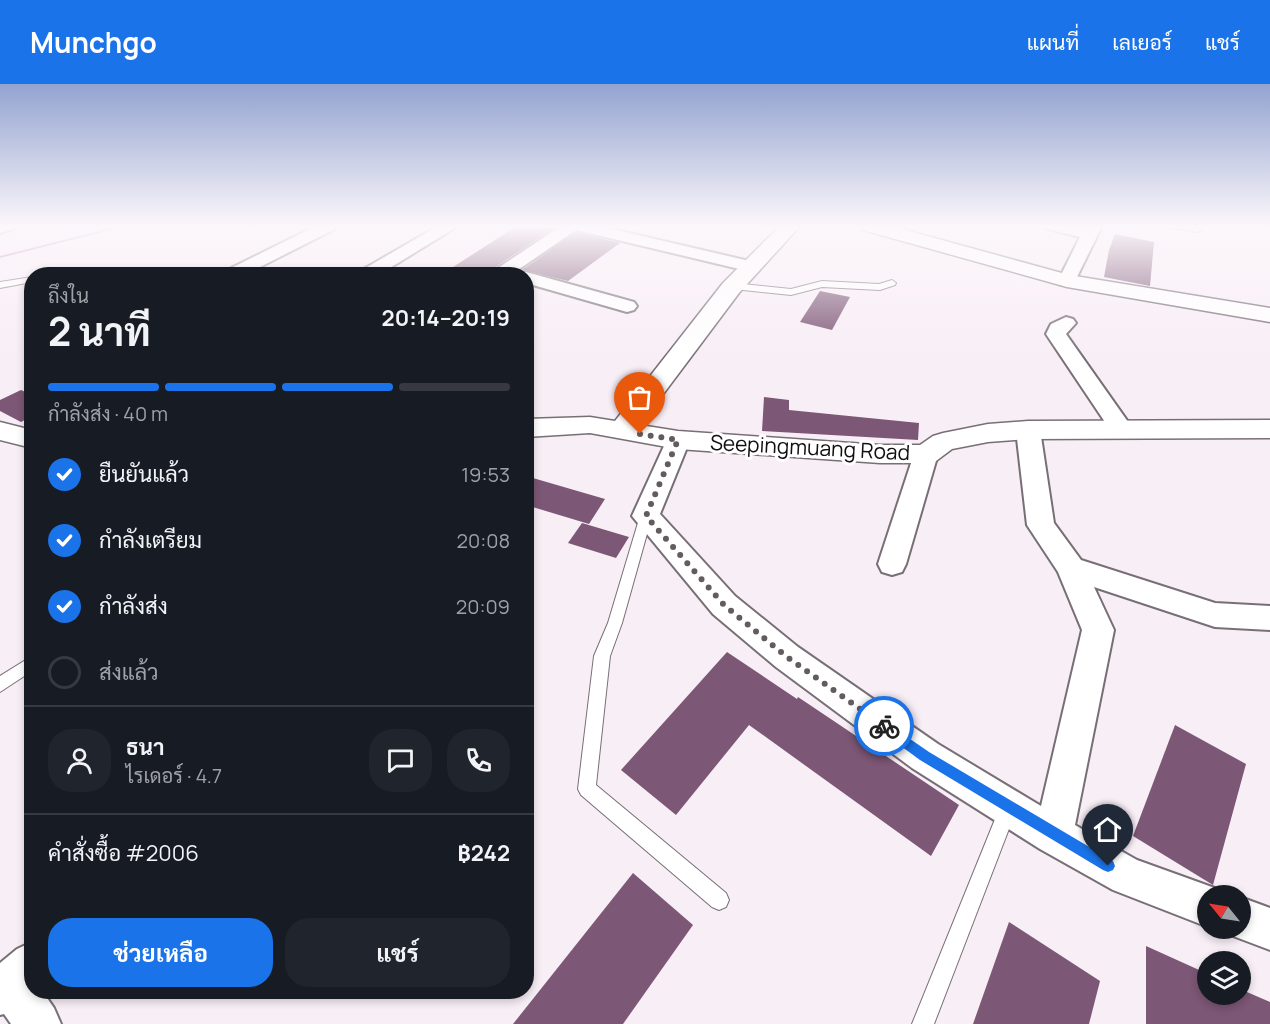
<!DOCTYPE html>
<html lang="th">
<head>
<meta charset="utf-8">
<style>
	:root { --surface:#171b24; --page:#20242c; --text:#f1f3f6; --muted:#9ea1a6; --line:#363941; --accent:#1a73e8 }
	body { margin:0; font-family:Manrope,Sarabun,sans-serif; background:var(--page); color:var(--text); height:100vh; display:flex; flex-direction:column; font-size:22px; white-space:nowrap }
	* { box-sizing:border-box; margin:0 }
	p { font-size:20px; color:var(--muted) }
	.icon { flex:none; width:33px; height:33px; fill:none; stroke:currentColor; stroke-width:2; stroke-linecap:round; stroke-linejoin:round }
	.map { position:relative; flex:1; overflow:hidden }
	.drawer { position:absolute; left:24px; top:183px; width:510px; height:732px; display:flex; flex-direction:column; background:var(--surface); border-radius:24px; box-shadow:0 3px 9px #0003 }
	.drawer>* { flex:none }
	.needle { width:39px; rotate:300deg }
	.buttons { position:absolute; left:1197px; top:801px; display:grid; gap:12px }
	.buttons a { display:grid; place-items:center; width:54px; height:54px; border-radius:50%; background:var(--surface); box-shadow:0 3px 9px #0003; font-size:30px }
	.pin { position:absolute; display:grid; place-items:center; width:51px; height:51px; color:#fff; margin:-62px -26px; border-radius:50% 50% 50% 0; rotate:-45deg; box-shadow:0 0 6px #0007 }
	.pin .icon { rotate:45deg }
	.courier { position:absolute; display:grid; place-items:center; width:60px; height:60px; margin:-30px; border:4px solid #1a73e8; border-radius:50%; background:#fff; color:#222; box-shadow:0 2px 8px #0007 }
	.head em { font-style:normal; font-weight:700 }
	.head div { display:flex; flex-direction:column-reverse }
	.head { display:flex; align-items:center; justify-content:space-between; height:102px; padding:0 24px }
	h1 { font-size:39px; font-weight:700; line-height:45px }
	.bar { display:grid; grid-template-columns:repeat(4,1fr); gap:9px 6px; align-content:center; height:72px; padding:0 24px }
	.bar i { height:8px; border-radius:4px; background:var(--line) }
	.bar .selected { background:var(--accent) }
	.bar p { grid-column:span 4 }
	.line { display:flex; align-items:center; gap:15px; padding:0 24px; border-top:2px solid var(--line) }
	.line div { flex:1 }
	.round { display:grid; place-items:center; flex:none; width:63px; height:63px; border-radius:24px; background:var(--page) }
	ol { padding:0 24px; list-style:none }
	li { display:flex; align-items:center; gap:18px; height:66px }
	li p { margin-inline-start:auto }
	li .icon { padding:6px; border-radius:50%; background:var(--accent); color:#fff; stroke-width:4 }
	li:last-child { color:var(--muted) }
	li i { width:33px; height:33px; border:3px solid var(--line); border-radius:50% }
	.primary-button { display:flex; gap:12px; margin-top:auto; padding:12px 24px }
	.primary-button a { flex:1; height:69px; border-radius:24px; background:var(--accent); color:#fff; font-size:24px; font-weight:700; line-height:69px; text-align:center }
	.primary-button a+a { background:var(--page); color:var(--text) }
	header { display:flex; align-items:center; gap:36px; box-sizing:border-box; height:84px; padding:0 30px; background:var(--accent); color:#fff }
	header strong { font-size:28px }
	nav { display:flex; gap:33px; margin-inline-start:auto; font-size:21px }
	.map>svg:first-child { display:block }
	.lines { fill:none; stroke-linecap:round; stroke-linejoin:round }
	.stream { fill:#b38aab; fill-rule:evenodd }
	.building { fill:#7d5776 }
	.lane-casing { stroke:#786f76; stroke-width:2 }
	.street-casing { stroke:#786f76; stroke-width:4 }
	.secondary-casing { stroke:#786f76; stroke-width:3 }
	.lane { fill:#fff; fill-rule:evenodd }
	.street { fill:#fff; fill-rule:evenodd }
	.secondary { fill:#fff; fill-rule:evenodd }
	.route { fill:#1a73e8 }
	.done { stroke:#625c60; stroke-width:6; stroke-dasharray:0 10.8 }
	.labels { text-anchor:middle; stroke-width:6; stroke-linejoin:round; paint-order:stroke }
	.street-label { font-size:21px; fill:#110e10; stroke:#fff }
</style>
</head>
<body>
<header>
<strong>Munchgo</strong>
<nav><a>แผนที่</a><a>เลเยอร์</a><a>แชร์</a></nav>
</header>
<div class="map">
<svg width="1270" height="940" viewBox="0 0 1270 940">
	<rect width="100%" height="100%" fill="#f8eef6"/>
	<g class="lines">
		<!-- stream -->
		<path class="stream" d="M119 142H126L0 174V172Z"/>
	</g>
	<!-- building -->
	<g class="building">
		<path d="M517 142H557L494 184 490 190H442Z"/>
		<path d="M576 148 620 159 568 197 522 186Z"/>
		<path d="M1115 150 1154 158 1150 202 1104 193 1109 166Z"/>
		<path d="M820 207 850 213 832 246 800 238Z"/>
		<path d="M21 306 32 311V332L21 338 0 327V316Z"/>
		<path d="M764 313 789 316V326L919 339 918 356 762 347Z"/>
		<path d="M526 392 605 415 589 440 526 421Z"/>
		<path d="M582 439 629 453 616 474 568 459Z"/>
		<path d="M727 568 797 615 798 613 959 721 931 772 749 641 676 731 621 686Z"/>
		<path d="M1175 641 1246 680 1213 801 1133 752Z"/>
		<path d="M633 789 693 841 623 940H513Z"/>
		<path d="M1009 838 1100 897 1089 940H973Z"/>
		<path d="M1146 862 1208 890V910H1240V905L1270 918V940H1146Z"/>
	</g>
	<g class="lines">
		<!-- lane casing -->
		<g class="lane-casing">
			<g id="lane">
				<path d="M1161 142H1183L1201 146 1197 148Z"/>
				<path d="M32 193V198L0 204V198Z"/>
				<path d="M892 196 896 199 895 201 880 206 822 203 791 211 734 205 730 202 734 199 791 205 822 197 879 200Z"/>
				<path d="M646 427 652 432 622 539 610 572 596 701 726 809 729 816 726 823 719 826 712 823 581 711 578 705 594 572 608 539 640 432Z"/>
				<path d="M32 572V587L0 608V592Z"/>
				<path d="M1008 715 1014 718 1017 724 934 940H912L1002 718Z"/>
			</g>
		</g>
		<!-- street casing -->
		<g class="street-casing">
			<g id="street">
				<path d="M0 142H15L13 145 0 149Z"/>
				<path d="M316 142H337L335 145 246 190H224L227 186Z"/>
				<path d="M438 142H458L380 190H359L362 186Z"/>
				<path d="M561 142H599L758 179 761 183 758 187 752 188 576 146 512 190H492L495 186Z"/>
				<path d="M1046 142 1085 144 1086 142H1102L1073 201H1061L1058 197 1080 153 1048 145Z"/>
				<path d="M526 188 634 218 637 222 634 226 627 228 526 199V190H519Z"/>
				<path d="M1066 233 1073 235 1076 239 1066 250 1133 345 1129 350 1121 352 1113 350 1046 250 1051 240Z"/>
				<path d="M1028 339 1036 341 1040 346 1054 439 1081 476 1215 519 1270 522V546L1215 543 1094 503 1114 546 1075 741 1137 776 1223 807 1224 812H1208V843L1113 806 1040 765 912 684 776 583 713 530 632 432 669 351 678 348 687 351 690 356 660 430 735 512 798 563 938 660 1041 722 1082 546 1058 488 1027 441 1016 346 1020 341Z"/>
				<path d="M926 362 935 364 938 370 906 480 902 488 892 491 882 488 878 480 914 370 917 364Z"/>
				<path d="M1240 813 1270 824V866L1225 849 1223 844H1240Z"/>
				<path d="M32 858V908H43L54 924 61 940H11L4 930 0 931V879L17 865Z"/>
			</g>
		</g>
		<!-- secondary casing -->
		<g class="secondary-casing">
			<g id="secondary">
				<path d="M780 142H800L739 209 640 341 678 347 880 361H920L933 352 943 349 988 340 1028 337 1270 336V354L1028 355 988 358 952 365 936 377 926 379H880L678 365 590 349 526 353V335L590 333 615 337 723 199Z"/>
				<path d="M861 142H891L1069 191 1270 224V238L1067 203 863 146Z"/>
				<path d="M0 338 32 346V364L0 356Z"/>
			</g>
		</g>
		<!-- lane -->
		<use href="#lane" class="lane"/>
		<!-- street -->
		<use href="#street" class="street"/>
		<!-- secondary -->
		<use href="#secondary" class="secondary"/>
	</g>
	<!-- sky -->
	<linearGradient id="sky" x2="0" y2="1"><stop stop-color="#93a3d0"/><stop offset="0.52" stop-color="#fcf7fb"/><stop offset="1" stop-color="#fcf7fb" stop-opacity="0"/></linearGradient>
	<rect width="1270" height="274" fill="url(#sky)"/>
	<!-- route -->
	<path class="route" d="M884 637 929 668 1113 777 1115 782 1113 786 1108 788 1103 786 920 676 879 646 878 642Z"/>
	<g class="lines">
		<!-- done -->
		<path class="done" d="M640 350 678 356 646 432 724 521 787 573 884 642"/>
	</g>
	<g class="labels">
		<!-- street labels -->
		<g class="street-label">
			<text transform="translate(810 364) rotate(3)" y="7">Seepingmuang Road</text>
		</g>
	</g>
</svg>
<div class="buttons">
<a><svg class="needle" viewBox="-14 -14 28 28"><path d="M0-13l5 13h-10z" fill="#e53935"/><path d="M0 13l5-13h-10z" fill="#9ea1a6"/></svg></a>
<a><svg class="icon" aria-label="layers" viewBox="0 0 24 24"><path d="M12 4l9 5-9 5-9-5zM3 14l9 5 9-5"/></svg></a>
</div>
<div class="pin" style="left:640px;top:350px;background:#ea580c"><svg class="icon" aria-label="bag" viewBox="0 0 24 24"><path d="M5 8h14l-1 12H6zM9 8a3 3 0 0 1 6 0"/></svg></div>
<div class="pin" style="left:1108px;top:782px;background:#1f2937"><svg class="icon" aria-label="home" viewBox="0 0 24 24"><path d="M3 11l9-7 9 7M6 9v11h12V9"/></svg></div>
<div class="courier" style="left:884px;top:642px"><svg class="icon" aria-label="bike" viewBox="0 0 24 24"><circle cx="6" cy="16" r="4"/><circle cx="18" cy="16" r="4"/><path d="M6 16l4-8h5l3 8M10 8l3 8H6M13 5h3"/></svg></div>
<section class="drawer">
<div class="head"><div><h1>2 นาที</h1><p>ถึงใน</p></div><em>20:14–20:19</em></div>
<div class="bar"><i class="selected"></i><i class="selected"></i><i class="selected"></i><i></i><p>กำลังส่ง · 40 m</p></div>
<ol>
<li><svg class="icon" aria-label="check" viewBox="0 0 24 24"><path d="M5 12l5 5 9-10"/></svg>ยืนยันแล้ว<p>19:53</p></li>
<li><svg class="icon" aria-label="check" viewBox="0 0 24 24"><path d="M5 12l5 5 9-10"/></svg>กำลังเตรียม<p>20:08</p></li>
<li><svg class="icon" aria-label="check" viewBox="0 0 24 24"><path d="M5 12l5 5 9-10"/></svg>กำลังส่ง<p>20:09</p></li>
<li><i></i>ส่งแล้ว</li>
</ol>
<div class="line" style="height:108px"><a class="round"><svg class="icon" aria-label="person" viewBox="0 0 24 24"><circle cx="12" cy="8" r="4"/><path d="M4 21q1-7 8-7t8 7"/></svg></a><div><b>ธนา</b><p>ไรเดอร์ · 4.7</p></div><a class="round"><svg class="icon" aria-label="chat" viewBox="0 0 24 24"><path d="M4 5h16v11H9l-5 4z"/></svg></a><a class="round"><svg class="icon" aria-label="phone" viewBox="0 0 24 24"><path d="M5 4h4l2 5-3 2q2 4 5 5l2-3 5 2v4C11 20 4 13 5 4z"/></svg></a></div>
<div class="line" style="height:78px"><div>คำสั่งซื้อ #2006</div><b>฿242</b></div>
<div class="primary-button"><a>ช่วยเหลือ</a><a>แชร์</a></div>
</section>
</div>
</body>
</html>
